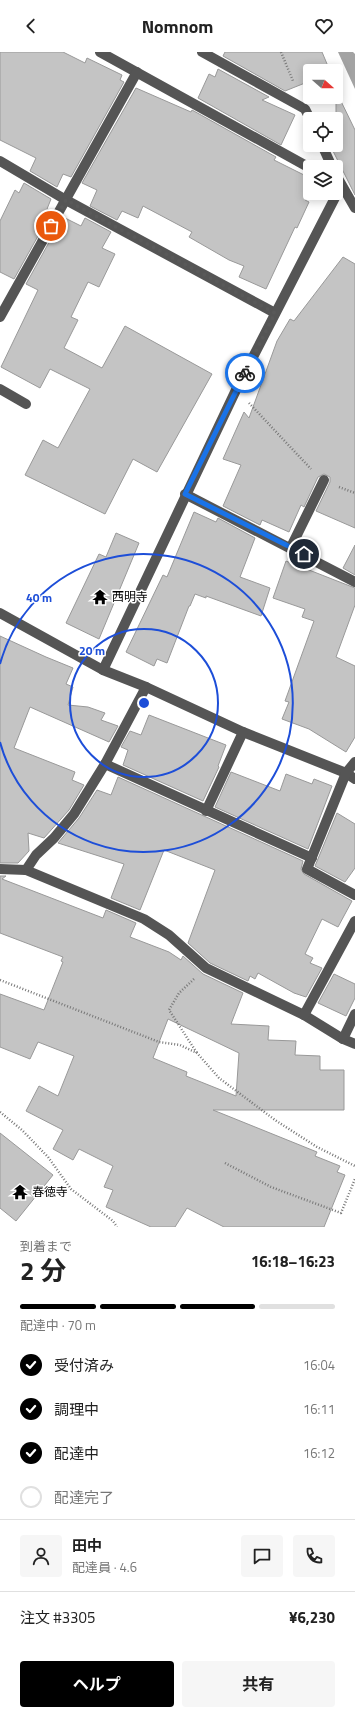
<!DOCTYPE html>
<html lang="ja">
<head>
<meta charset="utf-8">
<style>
	:root { --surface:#fff; --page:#f6f6f6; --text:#222; --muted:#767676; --line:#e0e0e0; --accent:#000 }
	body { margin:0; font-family:"Titillium Web","Noto Sans JP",sans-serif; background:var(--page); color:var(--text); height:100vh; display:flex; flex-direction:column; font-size:15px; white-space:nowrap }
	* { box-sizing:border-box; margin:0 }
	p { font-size:13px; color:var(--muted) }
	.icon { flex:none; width:22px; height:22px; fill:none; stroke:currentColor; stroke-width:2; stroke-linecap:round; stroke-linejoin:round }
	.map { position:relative; height:1175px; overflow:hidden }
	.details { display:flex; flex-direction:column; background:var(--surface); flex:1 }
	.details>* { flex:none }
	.needle { width:26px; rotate:111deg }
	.fabs { position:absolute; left:303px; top:12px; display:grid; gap:8px }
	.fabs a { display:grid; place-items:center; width:40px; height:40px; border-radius:4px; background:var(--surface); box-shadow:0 2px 10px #0003; font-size:20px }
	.pin { position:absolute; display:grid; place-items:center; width:34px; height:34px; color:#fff; margin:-17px; border:2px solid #fff; border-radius:50%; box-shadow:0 1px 4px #0007 }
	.courier { position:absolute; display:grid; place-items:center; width:40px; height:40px; margin:-20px; border:3px solid #1a73e8; border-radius:50%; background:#fff; color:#222; box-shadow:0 1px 5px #0007 }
	.headline em { font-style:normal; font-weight:700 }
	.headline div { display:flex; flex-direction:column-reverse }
	.headline { display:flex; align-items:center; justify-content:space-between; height:68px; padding:0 20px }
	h1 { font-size:26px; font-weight:700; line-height:30px }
	.bar { display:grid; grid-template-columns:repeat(4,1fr); gap:6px 4px; align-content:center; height:48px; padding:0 20px }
	.bar i { height:5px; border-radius:3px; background:var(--line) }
	.bar .current { background:var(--accent) }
	.bar p { grid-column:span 4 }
	.line { display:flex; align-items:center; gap:10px; padding:0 20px; border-top:1px solid var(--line) }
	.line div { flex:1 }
	.round { display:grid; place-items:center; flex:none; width:42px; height:42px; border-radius:4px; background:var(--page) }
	ol { padding:0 20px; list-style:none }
	li { display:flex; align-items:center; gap:12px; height:44px }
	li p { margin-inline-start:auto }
	li .icon { padding:4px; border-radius:50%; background:var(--accent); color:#fff; stroke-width:4 }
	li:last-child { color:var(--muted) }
	li i { width:22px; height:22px; border:2px solid var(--line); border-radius:50% }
	.button { display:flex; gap:8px; margin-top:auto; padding:8px 20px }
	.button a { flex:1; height:46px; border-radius:4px; background:var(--accent); color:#fff; font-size:16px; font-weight:700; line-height:46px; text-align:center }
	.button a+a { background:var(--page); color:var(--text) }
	header { display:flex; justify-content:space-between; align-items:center; height:52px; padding:0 20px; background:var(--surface); font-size:18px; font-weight:700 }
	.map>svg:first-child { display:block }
	.water { fill:#a3a3a3 }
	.building { fill:#c4c4c4; stroke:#999; fill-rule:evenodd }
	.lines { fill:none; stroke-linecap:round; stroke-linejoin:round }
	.path { stroke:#777; stroke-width:2.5; stroke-dasharray:1 2; stroke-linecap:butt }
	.minor { stroke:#555; stroke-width:10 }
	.done { stroke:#595959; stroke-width:4; stroke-dasharray:0 7.2 }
	.route { stroke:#1a73e8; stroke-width:5 }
	.ring { fill:none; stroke:#1d4ed8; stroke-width:2 }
	.labels { text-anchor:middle; stroke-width:3; stroke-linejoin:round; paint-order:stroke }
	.poi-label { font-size:12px; fill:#000; stroke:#fff; text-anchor:start }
	.centre { fill:#1d4ed8; stroke:#fff; stroke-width:2 }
	.ring-label { font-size:12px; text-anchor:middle; font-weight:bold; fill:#1d4ed8; stroke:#fff; stroke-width:3; stroke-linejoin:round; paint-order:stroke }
</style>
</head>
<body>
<header><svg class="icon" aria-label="back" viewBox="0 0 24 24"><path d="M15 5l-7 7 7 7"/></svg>Nomnom<svg class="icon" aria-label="heart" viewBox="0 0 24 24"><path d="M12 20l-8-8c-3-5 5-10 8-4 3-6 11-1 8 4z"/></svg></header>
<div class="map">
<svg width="355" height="1175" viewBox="0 0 355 1175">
	<rect width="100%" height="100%" fill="#fff"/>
	<!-- water -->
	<path class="water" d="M338 0H353L355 2V37Z"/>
	<!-- building -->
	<g class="building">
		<path d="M0 0H63L85 11 87 6 122 23 120 28 124 30 71 125 63 122 57 135 30 119 36 106 0 88Z"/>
		<path d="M225 0H322L330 19H310V29L285 39 223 4Z"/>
		<path d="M218 17 269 45 262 48 295 63 281 93 198 46 209 22 215 25Z"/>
		<path d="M136 36 191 60 192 58 276 105 274 108 310 126V141H314L312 145 305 148 309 150 297 176 295 175 266 237 239 225 244 214 229 208 189 185 192 180 143 154 138 166 122 159 117 168 90 154 97 138 82 131Z"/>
		<path d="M336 39 355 78V143L330 93H336Z"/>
		<path d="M24 131 51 147 47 157 52 159 14 227 0 220V169L15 138 19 141Z"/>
		<path d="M63 165 81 174 85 166 111 180 102 196 115 202 99 235 88 230 71 265 78 268 64 296 102 316 125 274 212 322 157 420 133 407 105 462 25 423 43 388 58 396 90 337 50 317 40 336 1 315 38 238 26 232Z"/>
		<path d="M343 205 355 212V476L316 459 330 430V425L324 422 318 425 304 455 301 453 289 480 262 468 260 473 223 454 241 413 223 407 244 360 249 366 277 289 290 267 294 269Z"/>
		<path d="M194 460 216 470 218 466 255 486 240 525 270 536 261 564 206 544V546L195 542 190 554H189L167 611 157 607 154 614 126 600 163 523 167 525Z"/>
		<path d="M116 481 139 491 99 587 66 571 99 502 106 505Z"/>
		<path d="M355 493V523L343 516Z"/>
		<path d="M286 509 355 536V553L336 605 355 614V685L346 700 309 677 282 667 289 650 285 649 314 569 302 565 305 557 273 546Z"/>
		<path d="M0 584 46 605 73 616 66 632 73 635 68 653 88 655 105 661 101 668 118 674 109 690 30 655 14 696 75 720 72 728 84 733 69 758 44 786 28 781 29 799 18 811H0Z"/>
		<path d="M149 663 226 693 218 714 219 715 203 749 123 713 128 698 121 695 130 679 141 683Z"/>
		<path d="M231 720 280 739 286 722 312 732 314 727 332 734 308 797 215 755Z"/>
		<path d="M118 725 303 809 301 817 304 822 352 849 338 875 322 867 305 902 313 906 310 911 322 916 306 945 294 941 258 921 255 927 250 924 248 929 210 911 188 891 215 818 164 798 140 858 111 846 124 812 58 791 79 766 97 738 111 743Z"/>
		<path d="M337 761 355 772V816L345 830 315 814Z"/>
		<path d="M0 824H6L2 827 103 866 106 858 136 871 130 885 169 900 181 908 183 904 203 922 243 941 231 972 269 974 268 988 296 989 295 1003 320 1004V1018H344V1058H213L317 1100 315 1104 340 1114 337 1120 345 1123 324 1175H224L187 1156 175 1175H151L106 1155 113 1138 104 1135 113 1114 79 1097 73 1108 53 1097 63 1078 26 1059 39 1034 58 1044 74 1004 38 990 30 1007 0 995V942L44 958 63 910 61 909 63 905 0 881ZM168 967 239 1001 236 1044 186 1024 187 1020 153 1006Z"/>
		<path d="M334 922 355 932V946L346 964 318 951Z"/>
		<path d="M0 1081 53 1123 16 1169 0 1156Z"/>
	</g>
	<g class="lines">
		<!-- path -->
		<g class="path">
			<path d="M281 0 293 29"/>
			<path d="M249 351 311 417"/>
			<path d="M339 435 355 441"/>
			<path d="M194 927 179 941 169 958 197 1001"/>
			<path d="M0 928 159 990 180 993 197 1001 219 1026 275 1068 317 1095 355 1114"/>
			<path d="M0 1060 22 1078 48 1105 71 1137 113 1169 117 1175"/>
			<path d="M225 1111 271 1135 341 1161 355 1127"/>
		</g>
		<!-- minor -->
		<g class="minor">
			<path d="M100 0 310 116"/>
			<path d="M202 0 305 57 310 67"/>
			<path d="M322 93 332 115"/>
			<path d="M0 109 66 148 275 261"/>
			<path d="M336 123 355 156"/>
			<path d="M0 265 137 20"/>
			<path d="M0 337 26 352"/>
			<path d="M185 442 355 530"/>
			<path d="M291 495 324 428"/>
			<path d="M0 561 103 618 146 635 243 680 346 721 355 727"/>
			<path d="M103 618 236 338 341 134"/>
			<path d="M355 710 346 721 307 817 355 843"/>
			<path d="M105 712 312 806"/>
			<path d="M206 759 243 680"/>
			<path d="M0 817 26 818 144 867 169 883 206 916 304 963 343 987 355 992"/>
			<path d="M26 818 36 803 54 786 74 762 105 712 146 635"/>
			<path d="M304 963 355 869"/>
			<path d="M343 987 355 962"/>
		</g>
	</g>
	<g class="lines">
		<!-- done -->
		<path class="done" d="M51 174 66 148 275 261 245 321"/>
		<!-- route -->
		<path class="route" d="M245 321 185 442 304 502"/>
	</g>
	<!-- distance rings -->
	<g class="ring">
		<circle cx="144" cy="651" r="74"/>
		<path d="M0 612A149 149 0 1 1 0 690"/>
	</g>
	<!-- icons -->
	<defs>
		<g id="temple-bare" transform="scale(1.2)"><path d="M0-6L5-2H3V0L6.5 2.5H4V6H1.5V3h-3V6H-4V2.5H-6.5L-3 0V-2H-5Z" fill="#000" stroke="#fff" stroke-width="2.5" paint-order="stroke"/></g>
	</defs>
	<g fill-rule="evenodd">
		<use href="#temple-bare" x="100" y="545"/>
		<use href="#temple-bare" x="20" y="1140"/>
	</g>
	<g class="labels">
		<!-- poi labels -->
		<g class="poi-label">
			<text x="112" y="549">西明寺</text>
			<text x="32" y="1144">春徳寺</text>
		</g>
	</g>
	<circle cx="144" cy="651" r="6" class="centre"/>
	<g class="ring-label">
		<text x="39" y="550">40 m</text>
		<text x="92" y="603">20 m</text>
	</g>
</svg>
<div class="fabs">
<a><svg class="needle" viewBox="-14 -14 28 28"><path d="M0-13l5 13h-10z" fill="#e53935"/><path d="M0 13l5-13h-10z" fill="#767676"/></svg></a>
<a><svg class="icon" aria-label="locate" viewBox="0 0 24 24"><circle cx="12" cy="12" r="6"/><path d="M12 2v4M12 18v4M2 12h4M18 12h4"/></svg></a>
<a><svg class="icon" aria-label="layers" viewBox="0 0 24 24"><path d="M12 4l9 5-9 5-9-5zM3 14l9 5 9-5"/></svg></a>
</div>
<div class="pin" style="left:51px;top:174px;background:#ea580c"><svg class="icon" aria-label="bag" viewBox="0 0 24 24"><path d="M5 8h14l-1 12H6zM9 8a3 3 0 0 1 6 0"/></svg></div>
<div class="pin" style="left:304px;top:502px;background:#1f2937"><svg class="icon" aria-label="home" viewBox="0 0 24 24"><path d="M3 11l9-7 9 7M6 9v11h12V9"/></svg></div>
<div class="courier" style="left:245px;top:321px"><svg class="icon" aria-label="bike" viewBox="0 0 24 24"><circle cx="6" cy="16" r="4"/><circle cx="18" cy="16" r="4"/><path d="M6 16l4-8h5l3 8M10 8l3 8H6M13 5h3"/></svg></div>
</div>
<section class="details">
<div class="headline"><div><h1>2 分</h1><p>到着まで</p></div><em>16:18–16:23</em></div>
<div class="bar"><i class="current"></i><i class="current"></i><i class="current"></i><i></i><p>配達中 · 70 m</p></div>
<ol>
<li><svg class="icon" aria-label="check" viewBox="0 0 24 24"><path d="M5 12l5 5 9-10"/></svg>受付済み<p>16:04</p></li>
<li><svg class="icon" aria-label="check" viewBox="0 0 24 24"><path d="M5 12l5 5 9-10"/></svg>調理中<p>16:11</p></li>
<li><svg class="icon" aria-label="check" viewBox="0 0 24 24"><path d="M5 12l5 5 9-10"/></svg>配達中<p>16:12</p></li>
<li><i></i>配達完了</li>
</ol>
<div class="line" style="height:72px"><a class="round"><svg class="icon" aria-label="person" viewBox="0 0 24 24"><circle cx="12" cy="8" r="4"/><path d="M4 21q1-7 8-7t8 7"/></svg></a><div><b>田中</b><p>配達員 · 4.6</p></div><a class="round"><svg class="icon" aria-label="chat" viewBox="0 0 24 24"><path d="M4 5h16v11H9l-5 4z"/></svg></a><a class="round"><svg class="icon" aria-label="phone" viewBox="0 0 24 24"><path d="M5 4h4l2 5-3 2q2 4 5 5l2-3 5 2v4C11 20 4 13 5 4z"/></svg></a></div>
<div class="line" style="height:52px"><div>注文 #3305</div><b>¥6,230</b></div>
<div class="button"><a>ヘルプ</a><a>共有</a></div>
</section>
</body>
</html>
